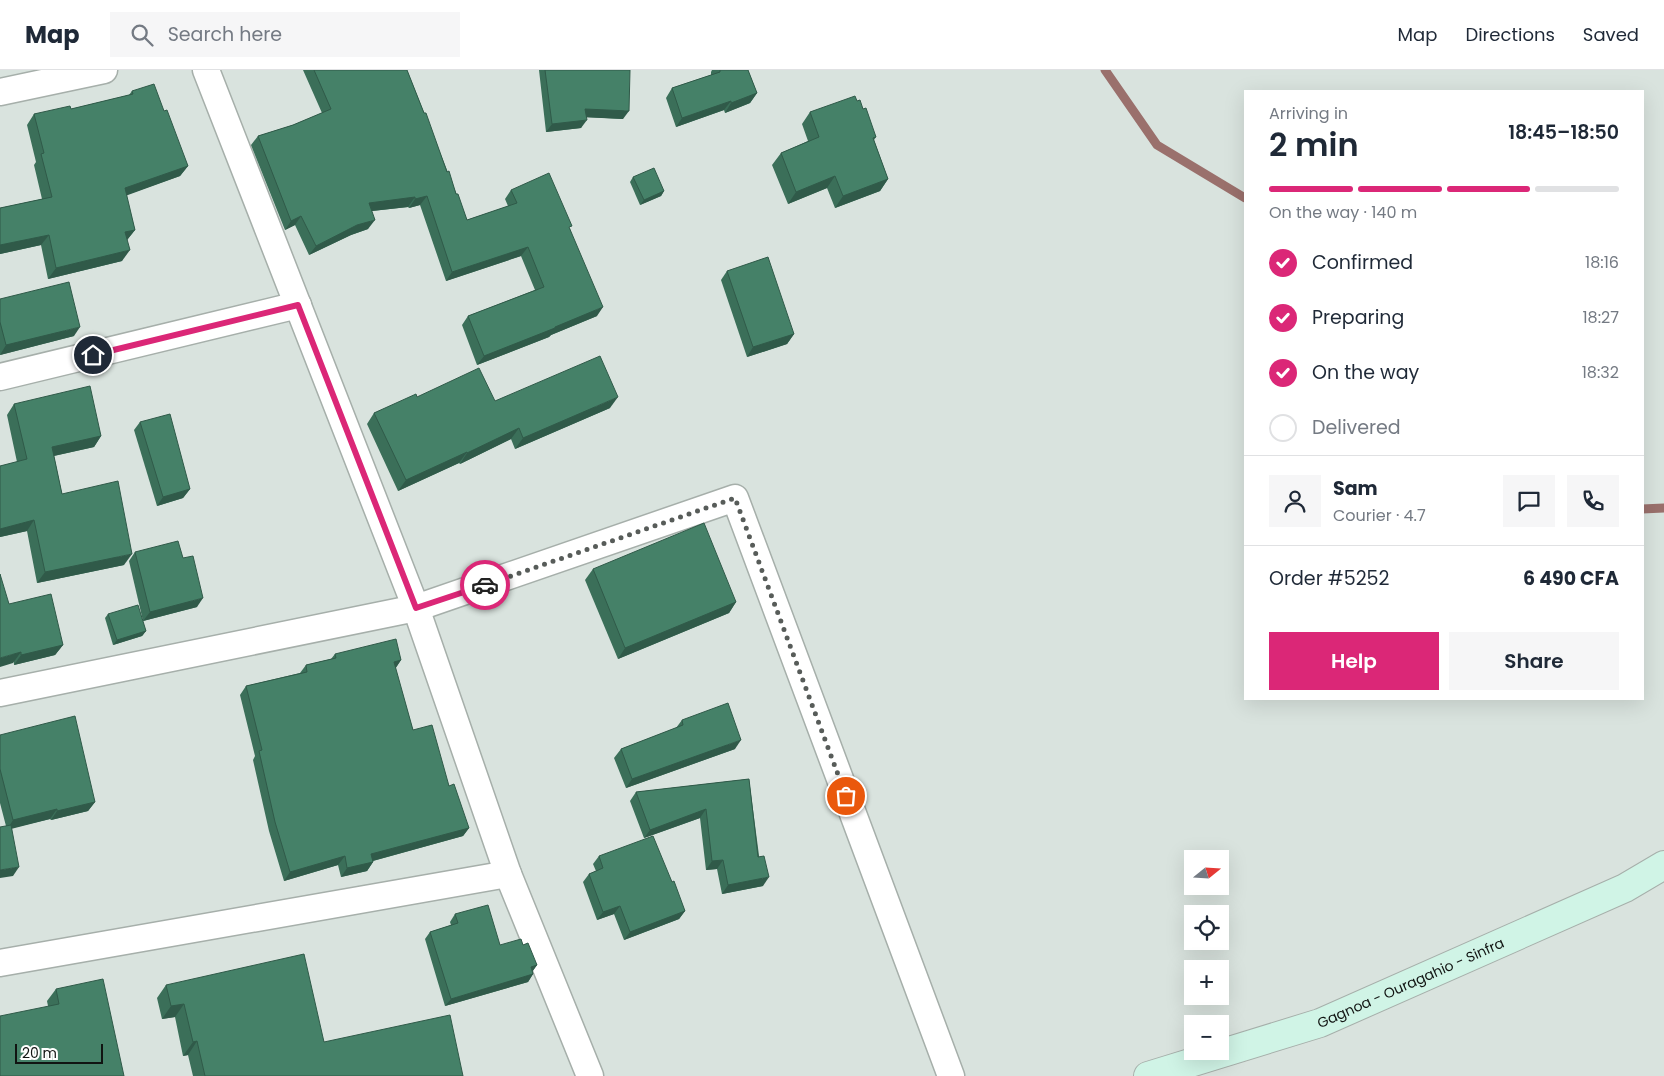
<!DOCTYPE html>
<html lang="en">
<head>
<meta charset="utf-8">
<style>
	:root { --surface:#fff; --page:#f6f6f7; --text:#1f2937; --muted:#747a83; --line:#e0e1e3; --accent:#db2777 }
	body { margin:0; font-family:Poppins,sans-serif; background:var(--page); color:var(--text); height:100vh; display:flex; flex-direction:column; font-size:19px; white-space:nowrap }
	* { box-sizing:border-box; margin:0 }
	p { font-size:16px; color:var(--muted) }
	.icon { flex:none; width:28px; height:28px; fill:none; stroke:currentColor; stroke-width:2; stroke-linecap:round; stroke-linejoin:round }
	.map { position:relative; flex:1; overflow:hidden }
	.details { position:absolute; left:1244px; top:20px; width:400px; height:610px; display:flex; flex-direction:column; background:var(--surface); border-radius:0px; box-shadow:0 5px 20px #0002 }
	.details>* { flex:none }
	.needle { width:32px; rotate:72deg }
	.buttons { position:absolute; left:1184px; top:780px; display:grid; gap:10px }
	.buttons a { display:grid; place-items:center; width:45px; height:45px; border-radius:0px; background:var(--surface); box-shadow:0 5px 20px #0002; font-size:25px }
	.scale { position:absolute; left:15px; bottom:12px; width:88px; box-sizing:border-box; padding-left:5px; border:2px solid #111412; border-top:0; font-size:14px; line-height:18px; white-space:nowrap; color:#111412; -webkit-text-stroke:4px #fff; paint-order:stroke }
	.pin { position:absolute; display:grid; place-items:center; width:42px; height:42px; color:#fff; margin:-21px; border:2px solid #fff; border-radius:50%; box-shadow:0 1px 5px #0007 }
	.courier { position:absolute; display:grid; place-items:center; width:50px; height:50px; margin:-25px; border:4px solid #db2777; border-radius:50%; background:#fff; color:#222; box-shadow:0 1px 6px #0007 }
	.summary em { font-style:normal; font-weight:600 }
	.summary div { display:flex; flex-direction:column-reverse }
	.summary { display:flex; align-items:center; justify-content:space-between; height:85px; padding:0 25px }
	h1 { font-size:32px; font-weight:600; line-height:38px }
	.bar { display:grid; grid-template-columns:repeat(4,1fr); gap:8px 5px; align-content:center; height:60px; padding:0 25px }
	.bar i { height:6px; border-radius:4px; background:var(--line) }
	.bar .selected { background:var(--accent) }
	.bar p { grid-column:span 4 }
	.line { display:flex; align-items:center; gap:12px; padding:0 25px; border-top:1px solid var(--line) }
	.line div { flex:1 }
	.round { display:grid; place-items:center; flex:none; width:52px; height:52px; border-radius:0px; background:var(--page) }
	ol { padding:0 25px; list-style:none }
	li { display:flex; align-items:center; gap:15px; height:55px }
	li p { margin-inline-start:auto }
	li .icon { padding:5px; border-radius:50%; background:var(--accent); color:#fff; stroke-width:4 }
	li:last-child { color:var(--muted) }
	li i { width:28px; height:28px; border:2px solid var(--line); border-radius:50% }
	.button { display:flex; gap:10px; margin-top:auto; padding:10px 25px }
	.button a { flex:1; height:58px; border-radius:0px; background:var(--accent); color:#fff; font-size:20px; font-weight:600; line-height:58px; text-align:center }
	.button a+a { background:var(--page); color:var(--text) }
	header { display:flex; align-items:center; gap:30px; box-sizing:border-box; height:70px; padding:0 25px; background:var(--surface); border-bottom:1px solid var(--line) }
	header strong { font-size:24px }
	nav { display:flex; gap:28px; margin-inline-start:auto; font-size:18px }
	.search { width:350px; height:45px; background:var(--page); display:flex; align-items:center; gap:12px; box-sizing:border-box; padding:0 18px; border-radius:0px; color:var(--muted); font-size:19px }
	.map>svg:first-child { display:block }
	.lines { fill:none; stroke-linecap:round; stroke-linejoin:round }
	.stream { stroke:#9a706c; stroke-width:9 }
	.street-casing { stroke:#a6afaa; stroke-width:29 }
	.secondary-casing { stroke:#a6afaa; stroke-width:30 }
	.street { stroke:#fff; stroke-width:26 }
	.secondary { stroke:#d0f4e6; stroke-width:28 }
	.wall { fill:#3b6f59 }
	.shaded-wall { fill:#305a49 }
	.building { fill:#458168; stroke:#305a49 }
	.done { stroke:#575c59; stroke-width:5; stroke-dasharray:0 9 }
	.route { stroke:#db2777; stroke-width:6 }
	.labels { text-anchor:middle; stroke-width:5; stroke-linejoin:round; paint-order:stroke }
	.street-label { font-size:14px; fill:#111412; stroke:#fff }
</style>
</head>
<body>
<header>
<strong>Map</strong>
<div class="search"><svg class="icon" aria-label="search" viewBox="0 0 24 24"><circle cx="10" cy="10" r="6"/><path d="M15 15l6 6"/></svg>Search here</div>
<nav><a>Map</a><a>Directions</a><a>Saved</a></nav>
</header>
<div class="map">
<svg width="1664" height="1006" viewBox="0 0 1664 1006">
	<rect width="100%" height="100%" fill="#d9e3de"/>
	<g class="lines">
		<!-- stream -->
		<g class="stream">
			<path d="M1105 0 1157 75 1245 128"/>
			<path d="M1642 439 1664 438"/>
		</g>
		<!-- street casing -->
		<g class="street-casing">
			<g id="street">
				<path d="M206 0 416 538 508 804 590 1006"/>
				<path d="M0 22 104 0"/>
				<path d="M0 307 298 235"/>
				<path d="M0 623 416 538 735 428 951 1006"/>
				<path d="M0 893 508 804"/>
			</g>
		</g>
		<!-- secondary casing -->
		<g class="secondary-casing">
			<g id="secondary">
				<path id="s1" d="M1148 1006 1320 953 1625 818 1664 795"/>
			</g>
		</g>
		<!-- street -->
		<use href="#street" class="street"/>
		<!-- secondary -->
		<use href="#secondary" class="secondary"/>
	</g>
	<!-- wall -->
	<g class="wall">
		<path d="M303 0H407L467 150 508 136 505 129 511 120 570 159 597 246 551 265 549 267 477 295 462 255 468 246 535 220 521 186 446 211 420 135 409 138 408 137 372 141 368 159 351 165 309 185 295 155 285 160 251 75 258 66 293 55 322 43Z"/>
		<path d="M539 0H629L623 49 586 47 581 58 546 62Z"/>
		<path d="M712 0H748L757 23 750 33 725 43 724 40 676 57 666 28 672 18 711 5V2Z"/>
		<path d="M132 21 164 41 188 96 180 106 126 125 135 160 127 170 122 191 48 209 41 175 0 184V138L42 129 34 95 36 92 27 55 34 44 71 39 129 25Z"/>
		<path d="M857 31 863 39 876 67 874 70 888 109 880 121 835 138 827 118 788 134 772 95 781 83 808 71 802 54 810 42Z"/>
		<path d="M633 107 664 121 661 126 640 135 630 112Z"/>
		<path d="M727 201 794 264 787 274 747 287 721 210Z"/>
		<path d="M0 229 74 266 0 285Z"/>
		<path d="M417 327 495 331 610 338 515 379 511 369 460 394 459 393 398 421 367 354 374 343Z"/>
		<path d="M14 334 101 366 94 377 54 386 62 424 124 495 37 513 27 461 0 467V396L17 392 7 345Z"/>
		<path d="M140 352 190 419 183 428 157 436 134 360Z"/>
		<path d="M135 482 197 537 143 551 129 491Z"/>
		<path d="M593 499 736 532 729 543 618 589 585 510Z"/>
		<path d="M9 534 63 575 55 585 14 595Z"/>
		<path d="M108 544 146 561 142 566 113 575 105 548Z"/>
		<path d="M335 584 401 590 395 599 413 660 449 716 469 758 463 766 373 791V792L367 801 341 807 338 795 284 811 269 761 253 690 255 686 240 625 246 616 300 603 306 595 331 589Z"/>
		<path d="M682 650 735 679 626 718 614 688 621 679 676 658Z"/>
		<path d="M0 665 95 732 88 741 51 750 50 749 12 758 13 806 6 756 0 733Z"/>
		<path d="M749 709 763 816 722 824 717 799 706 800 700 748 644 768 630 731 636 722Z"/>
		<path d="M599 786 672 812 685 841 679 849 624 870 614 844 597 850 583 812 589 804 596 801 593 794Z"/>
		<path d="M455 844 500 875H523L537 895 532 902 533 904 528 912 445 936 425 869 430 862 451 855 450 852Z"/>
		<path d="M166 915 324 972 463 1006H193L188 985 183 986 175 947 162 949 157 928Z"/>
		<path d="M56 919 124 1006 48 936 47 931Z"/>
	</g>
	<!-- shaded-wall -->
	<g class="shaded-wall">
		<path d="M757 23 750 33 725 43 731 33Z"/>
		<path d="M731 31 724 40 676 57 682 48Z"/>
		<path d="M585 39 629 41 623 49 580 47Z"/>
		<path d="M587 50 581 58 546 62 552 54Z"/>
		<path d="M188 96 180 106 117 129 125 118Z"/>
		<path d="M835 106 827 118 788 134 796 122Z"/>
		<path d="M888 109 880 121 835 138 843 126Z"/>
		<path d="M664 121 661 126 640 135 644 130Z"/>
		<path d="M427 126 420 135 409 138 415 129Z"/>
		<path d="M415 127 408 137 363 142 369 133Z"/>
		<path d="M301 146 295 155 285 160 291 151Z"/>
		<path d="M375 150 368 159 351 165 309 185 316 176 357 155Z"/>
		<path d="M135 160 127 170 125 162Z"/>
		<path d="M49 165 41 175 0 184V175Z"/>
		<path d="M528 177 521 186 446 211 452 202Z"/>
		<path d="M130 180 122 191 48 209 56 198Z"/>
		<path d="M603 237 597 246 551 265 549 267 477 295 484 286Z"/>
		<path d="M80 257 74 266 0 285 6 275Z"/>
		<path d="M794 264 787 274 747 287 753 277Z"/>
		<path d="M618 327 610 338 515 379 523 368Z"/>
		<path d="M519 358 511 369 460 394 467 383Z"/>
		<path d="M101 366 94 377 44 388 52 377Z"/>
		<path d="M467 382 459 393 398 421 406 410Z"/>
		<path d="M190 419 183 428 157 436 163 427Z"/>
		<path d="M34 450 27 461 0 467V459Z"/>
		<path d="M132 484 124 495 37 513 45 502Z"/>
		<path d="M203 528 197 537 143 551 150 542Z"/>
		<path d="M736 532 729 543 618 589 625 578Z"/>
		<path d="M146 561 142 566 113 575 117 570Z"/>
		<path d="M63 575 55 585 14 595 21 585Z"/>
		<path d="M21 582 13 593 0 597V588Z"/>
		<path d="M401 590 395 599 394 592Z"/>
		<path d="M741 670 735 679 626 718 632 709Z"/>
		<path d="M95 732 88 741 51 750 57 741Z"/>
		<path d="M57 739 50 749 7 760 13 750Z"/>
		<path d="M706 739 700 748 644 768 650 760Z"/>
		<path d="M469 758 463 766 365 793 371 784Z"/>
		<path d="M345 786 338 795 284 811 290 802Z"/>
		<path d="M723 790 717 799 706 800 712 791Z"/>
		<path d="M373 792 367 801 341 807 347 798Z"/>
		<path d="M19 797 13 806 0 808V800Z"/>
		<path d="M769 807 763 816 722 824 728 815Z"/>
		<path d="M620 836 614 844 597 850 603 842Z"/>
		<path d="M685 841 679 849 624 870 630 862Z"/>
		<path d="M537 895 532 902 531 897Z"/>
		<path d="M533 904 528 912 445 936 451 929Z"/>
		<path d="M184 934 175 947 162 949 171 936Z"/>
		<path d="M197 971 188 985 183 986 193 972Z"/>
	</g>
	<!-- building -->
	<g class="building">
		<path d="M314 0H407L424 43H426L447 102 449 101 456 124H458L467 150 517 133 511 120 549 103 572 156 569 157 603 237 555 257V258L484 286 468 246 544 217 528 177 452 202 427 126 415 129V127L369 133 375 150 357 155 316 176 301 146 291 151 258 66 293 55 331 39Z"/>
		<path d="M545 0H630L629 41 585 39 587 50 552 54Z"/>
		<path d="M720 0H748L757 23 731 33V31L682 48 672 18 720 2Z"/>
		<path d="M154 14 164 41 167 40 188 96 125 118 135 160 125 162 130 180 56 198 49 165 0 175V138L52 127 41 84 44 83 34 44 70 36 71 39 133 24 132 21Z"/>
		<path d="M855 26 857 31 860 30 863 39 866 38 876 67 873 68 888 109 843 126 835 106 796 122 781 83 819 67 810 42Z"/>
		<path d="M654 98 664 121 644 130 633 107Z"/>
		<path d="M768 187 794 264 753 277 727 201Z"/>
		<path d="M69 212 80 257 6 275 0 252V229Z"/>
		<path d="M600 286 618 327 523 368 519 358 467 383V382L406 410 374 343 416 324 417 327 479 298 495 331Z"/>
		<path d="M90 316 101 366 52 377 62 424 118 411 132 484 45 502 34 450 0 459V396L27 389 14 334Z"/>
		<path d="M170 344 190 419 163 427 140 352Z"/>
		<path d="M704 453 736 532 625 578 593 499Z"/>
		<path d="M178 471 183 488 193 486 203 528 150 542 135 482Z"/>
		<path d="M0 504 9 534 51 524 63 575 21 585V582L0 588Z"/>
		<path d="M138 535 146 561 117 570 108 544Z"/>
		<path d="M396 569 401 590 394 592 413 660 432 655 449 716 454 714 469 758 371 784 373 792 347 798 345 786 290 802 275 752 259 681 262 680 246 616 307 602 306 595 336 588 335 584Z"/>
		<path d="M728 633 741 670 632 709 621 679 683 655 682 650Z"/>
		<path d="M75 646 95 732 57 741V739L13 750 0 699V665Z"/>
		<path d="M749 709 758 787 764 786 769 807 728 815 723 790 712 791 706 739 650 760 636 722Z"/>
		<path d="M11 755 19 797 0 800V757Z"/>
		<path d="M653 766 672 812 674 811 685 841 630 862 620 836 603 842 589 804 603 798 599 786Z"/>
		<path d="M488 835 500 875 521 869 523 875 528 873 537 895 531 897 533 904 451 929 430 862 458 853 455 844Z"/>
		<path d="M304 884 324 972 450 945 463 1006H205L197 971 193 972 184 934 171 936 166 915Z"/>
		<path d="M103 909 124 1006H0V946L59 934 56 919Z"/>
	</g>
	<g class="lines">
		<!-- done -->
		<path class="done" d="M485 515 735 428 846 726"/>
		<!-- route -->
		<path class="route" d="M93 285 298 235 416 538 485 515"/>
	</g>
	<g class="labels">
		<!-- street labels -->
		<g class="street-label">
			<text dy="5" stroke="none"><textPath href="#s1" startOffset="279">Gagnoa - Ouragahio - Sinfra</textPath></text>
		</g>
	</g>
</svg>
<div class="buttons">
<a><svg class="needle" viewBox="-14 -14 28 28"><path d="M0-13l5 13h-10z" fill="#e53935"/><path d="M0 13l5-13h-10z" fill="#747a83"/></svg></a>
<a><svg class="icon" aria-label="locate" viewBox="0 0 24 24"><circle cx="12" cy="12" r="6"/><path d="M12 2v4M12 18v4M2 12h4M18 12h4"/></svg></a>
<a>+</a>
<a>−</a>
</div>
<div class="scale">20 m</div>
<div class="pin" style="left:846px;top:726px;background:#ea580c"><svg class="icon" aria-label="bag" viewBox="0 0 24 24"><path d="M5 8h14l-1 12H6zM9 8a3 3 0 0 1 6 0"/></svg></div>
<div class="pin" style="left:93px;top:285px;background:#1f2937"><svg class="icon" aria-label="home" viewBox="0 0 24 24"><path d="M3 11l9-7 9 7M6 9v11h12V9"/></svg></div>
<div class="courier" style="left:485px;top:515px"><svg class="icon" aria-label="car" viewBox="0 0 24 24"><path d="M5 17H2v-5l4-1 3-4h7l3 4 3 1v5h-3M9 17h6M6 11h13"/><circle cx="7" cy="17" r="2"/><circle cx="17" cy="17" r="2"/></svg></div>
<section class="details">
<div class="summary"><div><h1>2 min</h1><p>Arriving in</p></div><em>18:45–18:50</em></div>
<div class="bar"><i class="selected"></i><i class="selected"></i><i class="selected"></i><i></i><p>On the way · 140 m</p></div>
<ol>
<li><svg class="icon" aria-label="check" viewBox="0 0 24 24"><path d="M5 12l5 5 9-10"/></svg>Confirmed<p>18:16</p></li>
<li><svg class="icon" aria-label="check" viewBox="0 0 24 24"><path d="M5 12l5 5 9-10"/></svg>Preparing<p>18:27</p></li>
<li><svg class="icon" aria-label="check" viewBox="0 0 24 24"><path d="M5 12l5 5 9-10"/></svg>On the way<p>18:32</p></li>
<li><i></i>Delivered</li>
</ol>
<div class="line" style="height:90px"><a class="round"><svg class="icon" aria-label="person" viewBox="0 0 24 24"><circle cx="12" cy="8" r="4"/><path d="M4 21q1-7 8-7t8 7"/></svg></a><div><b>Sam</b><p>Courier · 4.7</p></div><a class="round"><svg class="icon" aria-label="chat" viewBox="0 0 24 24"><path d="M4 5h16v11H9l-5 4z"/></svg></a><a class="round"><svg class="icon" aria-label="phone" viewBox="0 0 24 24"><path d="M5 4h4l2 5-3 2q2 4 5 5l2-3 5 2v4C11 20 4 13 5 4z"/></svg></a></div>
<div class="line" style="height:65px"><div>Order #5252</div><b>6 490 CFA</b></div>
<div class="button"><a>Help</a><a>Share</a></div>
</section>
</div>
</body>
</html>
